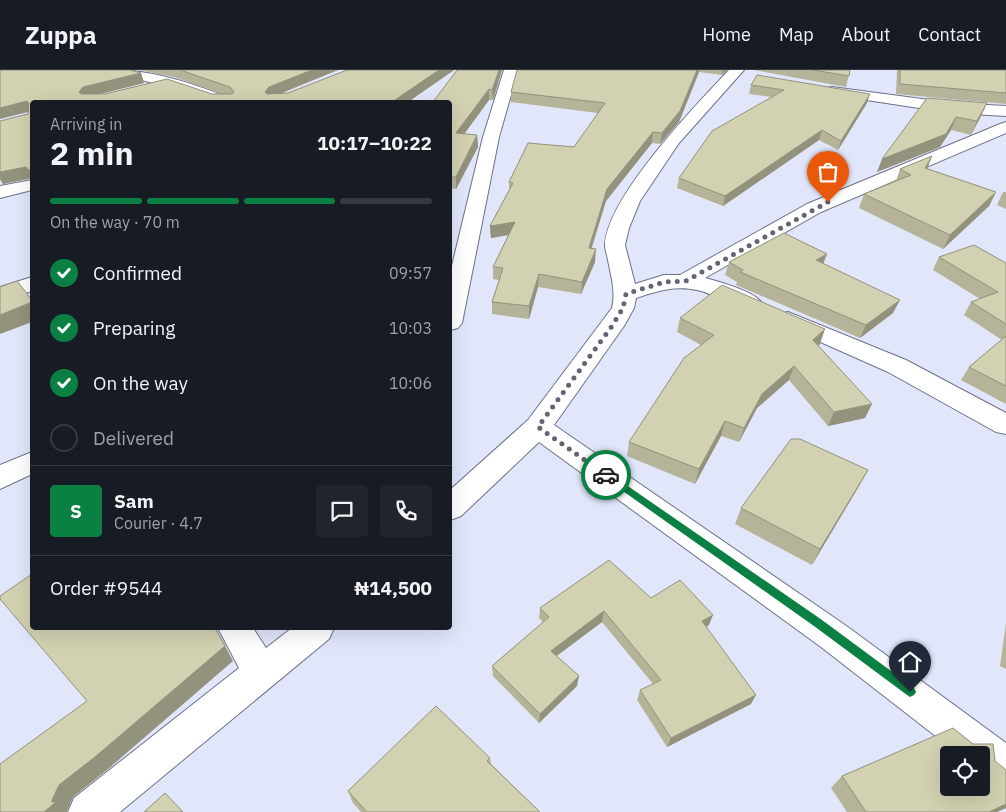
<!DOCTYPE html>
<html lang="en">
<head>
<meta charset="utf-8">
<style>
	:root { --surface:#171b24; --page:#20242c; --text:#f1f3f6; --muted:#9ea1a6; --line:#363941; --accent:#0b8043 }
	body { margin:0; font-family:"IBM Plex Sans",sans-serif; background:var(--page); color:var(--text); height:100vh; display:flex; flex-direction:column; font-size:19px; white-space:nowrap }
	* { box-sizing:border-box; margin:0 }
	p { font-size:16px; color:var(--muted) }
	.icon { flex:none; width:28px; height:28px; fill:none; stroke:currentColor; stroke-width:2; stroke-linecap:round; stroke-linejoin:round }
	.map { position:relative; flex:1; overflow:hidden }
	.sheet { position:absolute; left:30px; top:30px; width:422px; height:530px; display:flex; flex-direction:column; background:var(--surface); border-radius:5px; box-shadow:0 5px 20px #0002 }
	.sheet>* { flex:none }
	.controls { position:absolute; left:940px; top:676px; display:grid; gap:10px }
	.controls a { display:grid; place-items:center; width:50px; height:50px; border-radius:5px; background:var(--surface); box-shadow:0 5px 20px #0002; font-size:25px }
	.pin { position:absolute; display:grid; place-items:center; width:42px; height:42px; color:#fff; margin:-51px -21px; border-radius:50% 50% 50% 0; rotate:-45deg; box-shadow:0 0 5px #0007 }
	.pin .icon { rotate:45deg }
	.courier { position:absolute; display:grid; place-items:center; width:50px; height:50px; margin:-25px; border:4px solid #0b8043; border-radius:50%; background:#fff; color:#222; box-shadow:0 1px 6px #0007 }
	.headline em { font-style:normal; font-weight:700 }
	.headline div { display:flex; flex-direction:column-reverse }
	.headline { display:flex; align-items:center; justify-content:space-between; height:85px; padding:0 20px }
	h1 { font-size:32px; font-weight:700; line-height:38px }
	.bar { display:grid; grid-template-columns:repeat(4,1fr); gap:8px 5px; align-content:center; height:60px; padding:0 20px }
	.bar i { height:6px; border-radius:4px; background:var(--line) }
	.bar .on { background:var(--accent) }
	.bar p { grid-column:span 4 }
	.line { display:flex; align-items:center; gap:12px; padding:0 20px; border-top:1px solid var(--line) }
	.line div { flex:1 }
	.round { display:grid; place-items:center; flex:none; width:52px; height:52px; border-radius:5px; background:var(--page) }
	ol { padding:0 20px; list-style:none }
	li { display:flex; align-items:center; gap:15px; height:55px }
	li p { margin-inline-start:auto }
	li .icon { padding:5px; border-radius:50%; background:var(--accent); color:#fff; stroke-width:4 }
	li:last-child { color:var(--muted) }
	li i { width:28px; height:28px; border:2px solid var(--line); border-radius:50% }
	header { display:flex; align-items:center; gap:30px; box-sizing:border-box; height:70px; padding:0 25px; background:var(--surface); border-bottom:1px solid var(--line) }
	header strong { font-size:24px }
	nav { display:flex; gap:28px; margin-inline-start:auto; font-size:18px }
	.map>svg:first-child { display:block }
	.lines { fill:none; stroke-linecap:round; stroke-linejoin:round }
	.minor-casing { stroke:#6d7289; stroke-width:2 }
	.minor { fill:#fff; fill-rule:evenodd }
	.wall { fill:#b5b498 }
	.shaded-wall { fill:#93927c }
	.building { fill:#d2d1b1; stroke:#93927c; fill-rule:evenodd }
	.route { fill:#0b8043 }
	.done { stroke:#636573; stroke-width:5; stroke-dasharray:0 9 }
</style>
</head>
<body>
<header>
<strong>Zuppa</strong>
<nav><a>Home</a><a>Map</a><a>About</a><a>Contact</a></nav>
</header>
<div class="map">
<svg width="1006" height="742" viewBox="0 0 1006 742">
	<rect width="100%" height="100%" fill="#e2e6fb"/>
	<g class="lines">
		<!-- minor casing -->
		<g class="minor-casing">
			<g id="minor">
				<path d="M113 0C154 0 195 14 232 29L235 32H215L195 24 115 3Z"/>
				<path d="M504 0H518L499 67 462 253 458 258 450 260V204L483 67Z"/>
				<path d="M729 0H744L679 73 640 131 629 158 625 175 635 214 664 205H680L807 134 1000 54 1006 52V63L821 142 705 208C720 212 754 221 762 233L759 238C739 243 717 224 697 220 675 215 657 221 636 228L634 238 624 256 554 355 845 555 1006 673V717L992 711 981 702V685H960L821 577 539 372 461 446 450 450V420L528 350 612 238C616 220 611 207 608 190 607 185 605 179 605 175 607 127 696 35 729 0Z"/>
				<path d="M832 17 952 33 1006 36V46L952 43 827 24 825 21 827 18Z"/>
				<path d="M32 110V120L0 128V116Z"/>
				<path d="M32 207V221L0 231V217Z"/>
				<path d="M788 242 906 290 1006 343V364L996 362 888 302 780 254 776 249 780 244Z"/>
				<path d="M32 382V404L0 419V395Z"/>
				<path d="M218 558H253L266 578 292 558H334L329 569 120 742H68L74 728 239 598Z"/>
			</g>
		</g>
		<!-- minor -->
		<use href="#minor" class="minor"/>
	</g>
	<!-- wall -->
	<g class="wall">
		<path d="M0 0 141 3 144 13 101 24H222L174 7 144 1 137 0H338L280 24 288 23 347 0H454L408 32H32V109V108L3 114 0 109 28 42Z"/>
		<path d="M457 0H502L493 30H489L464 64 477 65 478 77 456 119 450 118V32Z"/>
		<path d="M517 0H727L722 5 699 2 679 52 660 74 652 73 606 131 591 178 595 192 581 224 538 217 529 249 492 244V232L499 210 493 209V197L508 165 491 168 490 156 509 120V112L574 77 598 43 511 32V22Z"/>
		<path d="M754 0H850L846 17Z"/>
		<path d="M897 0H1006V34L896 24Z"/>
		<path d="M751 15 867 33 838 80 819 70 723 136 677 118 679 108 772 27 749 24Z"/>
		<path d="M927 28 987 33 981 46 971 65 951 60 940 77 877 102Z"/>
		<path d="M932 86 927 99 996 122 989 136 943 179 859 138 864 124 896 111 900 99Z"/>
		<path d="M1003 122H1006V139L997 135Z"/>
		<path d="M939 187 1006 193V334L961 310 969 297 1002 270 964 245 971 232 980 229 933 200Z"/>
		<path d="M729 192 824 194 893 243 860 268 736 215 737 212 725 205Z"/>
		<path d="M680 248 820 274 818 275 865 348 828 356 789 310 757 338 739 372 721 366 695 414 627 386 629 372 701 275 677 262Z"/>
		<path d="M868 400 859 416 812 495 735 454 741 438Z"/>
		<path d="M651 528 709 555 706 557 751 634 667 677 637 630 640 620 653 614 602 552 556 586 577 616 539 653 493 606 492 596 543 552 539 548 540 538Z"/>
		<path d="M1006 553V599L1000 596Z"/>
		<path d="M490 688 491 694 540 742H361L353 733 348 721Z"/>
		<path d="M995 691 1006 738 997 742H847L831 718 842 706Z"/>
	</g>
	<!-- shaded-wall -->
	<g class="shaded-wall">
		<path d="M312 0H338L271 27 265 22 269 17Z"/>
		<path d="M439 0H454L408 32H392Z"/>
		<path d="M499 0H502L493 30 492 20Z"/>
		<path d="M697 0H699V2L679 52 660 74 662 63Z"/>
		<path d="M723 0H727L722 5Z"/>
		<path d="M141 3 144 13 87 27 79 22 83 17Z"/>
		<path d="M489 19V30L457 74 456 63Z"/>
		<path d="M870 24 867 33 838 80 841 71Z"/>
		<path d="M27 31 32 41 0 49V38Z"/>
		<path d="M987 33 981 46 971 65 977 51Z"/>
		<path d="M956 47 951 60 940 77 877 102 882 89Z"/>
		<path d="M822 60 819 70 723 136 725 126Z"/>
		<path d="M653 62 652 73 606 131 588 190 589 178 607 119Z"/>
		<path d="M477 65 478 77 456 119V107Z"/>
		<path d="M932 86 927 99 925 98Z"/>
		<path d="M26 97 32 108 3 114 0 109V102Z"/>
		<path d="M32 99V109L28 100Z"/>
		<path d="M996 122 989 136 943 179 950 165Z"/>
		<path d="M515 152 514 164 491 168 490 156Z"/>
		<path d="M596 179 595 192 581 224 582 212Z"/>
		<path d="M827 184 822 197 816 190Z"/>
		<path d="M539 204 538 217 529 249V236Z"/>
		<path d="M900 230 893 243 860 268 866 255Z"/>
		<path d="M32 232V252L0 264V245Z"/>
		<path d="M825 259 820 274 808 285 813 270Z"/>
		<path d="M794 296 789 310 757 338 739 372 744 358 762 324Z"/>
		<path d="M872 334 865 348 828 356 834 342Z"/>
		<path d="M725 351 721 366 695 414 699 399Z"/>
		<path d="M868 400 859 416 812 495 820 479Z"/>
		<path d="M604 541 602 552 550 591 551 581Z"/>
		<path d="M713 545 709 555 698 562 702 551Z"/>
		<path d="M215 558H218L216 559 233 591 108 699 73 727 67 741 68 742H44L52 732V730L59 715Z"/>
		<path d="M579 606 577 616 539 653 540 644Z"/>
		<path d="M756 625 751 634 667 677 671 668Z"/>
		<path d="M1006 734V738L997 742H989Z"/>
	</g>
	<!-- building -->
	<g class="building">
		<path d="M0 0H130L141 3 83 17 79 22 81 24H105L167 9 212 24H232L234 22 230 17 180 0H312L269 17 265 22 267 24 288 23 347 0H439L392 32H32V99L28 100 26 97 0 102V51L28 44 29 33 27 31 0 38Z"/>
		<path d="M457 0H499L492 20 489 19 456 63 477 65 456 107H450V32H433Z"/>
		<path d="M517 0H697L680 41 662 63 653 62 607 119 589 178 596 179 582 212 539 204 529 236 492 232 503 198 493 197 515 152 490 156 513 113 509 112 528 73 574 77 605 33 511 22Z"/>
		<path d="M813 0H850L849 6Z"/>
		<path d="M900 0H1006V23L900 14Z"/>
		<path d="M757 5 870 24 841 71 822 60 725 126 679 108 712 61 784 20 751 15Z"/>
		<path d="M927 28 987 33 977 51 956 47 946 64 882 89Z"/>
		<path d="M932 86 925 98 996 122 950 165 864 124 911 105 900 99Z"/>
		<path d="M784 163 827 184 816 190 900 230 866 255 740 202 743 200 729 192Z"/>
		<path d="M974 175 1006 193V254L971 232 998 222 939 187Z"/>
		<path d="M17 211 32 230V232L0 245V217Z"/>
		<path d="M722 215 825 259 813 270 872 334 834 342 794 296 762 324 744 358 725 351 699 399 629 372 684 288 714 265 680 248Z"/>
		<path d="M1006 266V316L969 297Z"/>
		<path d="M791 369H800L868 400 820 479 741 438Z"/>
		<path d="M609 490 651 528 680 510 713 545 702 551 756 625 671 668 640 620 661 610 604 541 551 581 579 606 540 644 492 596 549 547 540 538Z"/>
		<path d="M32 504V558H215L225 576 95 687 59 715 52 730V732H56L44 742H0V694L87 631 0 529V526Z"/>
		<path d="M436 636 490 688 487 691 540 742H367L348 721Z"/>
		<path d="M953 658 973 674H993L995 691 1006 700V734L989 742H866L842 706ZM949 685H981V718H949Z"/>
		<path d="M165 723 183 742H144Z"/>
	</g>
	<!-- route -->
	<path class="route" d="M606 401 822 550 914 618 916 622 914 625 910 627 907 625 814 556 603 407V402Z"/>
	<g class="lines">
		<!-- done -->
		<path class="done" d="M606 405 538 357 612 256 623 238 626 224 664 212 686 211 828 132"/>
	</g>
</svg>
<div class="controls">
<a><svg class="icon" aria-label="locate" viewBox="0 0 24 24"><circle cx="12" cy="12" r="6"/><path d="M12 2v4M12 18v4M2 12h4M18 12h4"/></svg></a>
</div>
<div class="pin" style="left:828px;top:132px;background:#ea580c"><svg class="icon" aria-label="bag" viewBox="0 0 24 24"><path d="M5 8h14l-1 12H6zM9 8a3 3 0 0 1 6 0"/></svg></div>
<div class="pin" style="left:910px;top:622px;background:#1f2937"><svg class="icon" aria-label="home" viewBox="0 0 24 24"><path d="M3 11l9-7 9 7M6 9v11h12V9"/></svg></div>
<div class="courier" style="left:606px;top:405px"><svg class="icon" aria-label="car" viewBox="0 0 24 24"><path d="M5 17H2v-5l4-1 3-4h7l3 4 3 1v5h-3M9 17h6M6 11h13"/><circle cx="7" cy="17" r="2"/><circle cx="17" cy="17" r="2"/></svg></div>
<section class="sheet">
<div class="headline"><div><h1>2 min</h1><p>Arriving in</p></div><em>10:17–10:22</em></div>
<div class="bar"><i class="on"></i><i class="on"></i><i class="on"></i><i></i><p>On the way · 70 m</p></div>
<ol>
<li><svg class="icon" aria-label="check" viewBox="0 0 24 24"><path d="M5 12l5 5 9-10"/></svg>Confirmed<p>09:57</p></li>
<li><svg class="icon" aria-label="check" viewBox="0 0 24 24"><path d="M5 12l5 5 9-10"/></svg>Preparing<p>10:03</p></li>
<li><svg class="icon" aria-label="check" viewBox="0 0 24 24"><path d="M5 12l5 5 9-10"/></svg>On the way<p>10:06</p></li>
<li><i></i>Delivered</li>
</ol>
<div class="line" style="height:90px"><b class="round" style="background:var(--accent);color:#fff">S</b><div><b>Sam</b><p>Courier · 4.7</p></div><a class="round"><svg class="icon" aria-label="chat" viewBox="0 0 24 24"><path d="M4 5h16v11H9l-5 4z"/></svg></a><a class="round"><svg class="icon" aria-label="phone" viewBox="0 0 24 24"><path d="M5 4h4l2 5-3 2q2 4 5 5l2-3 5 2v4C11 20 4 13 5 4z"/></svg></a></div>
<div class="line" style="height:65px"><div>Order #9544</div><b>₦14,500</b></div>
</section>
</div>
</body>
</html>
